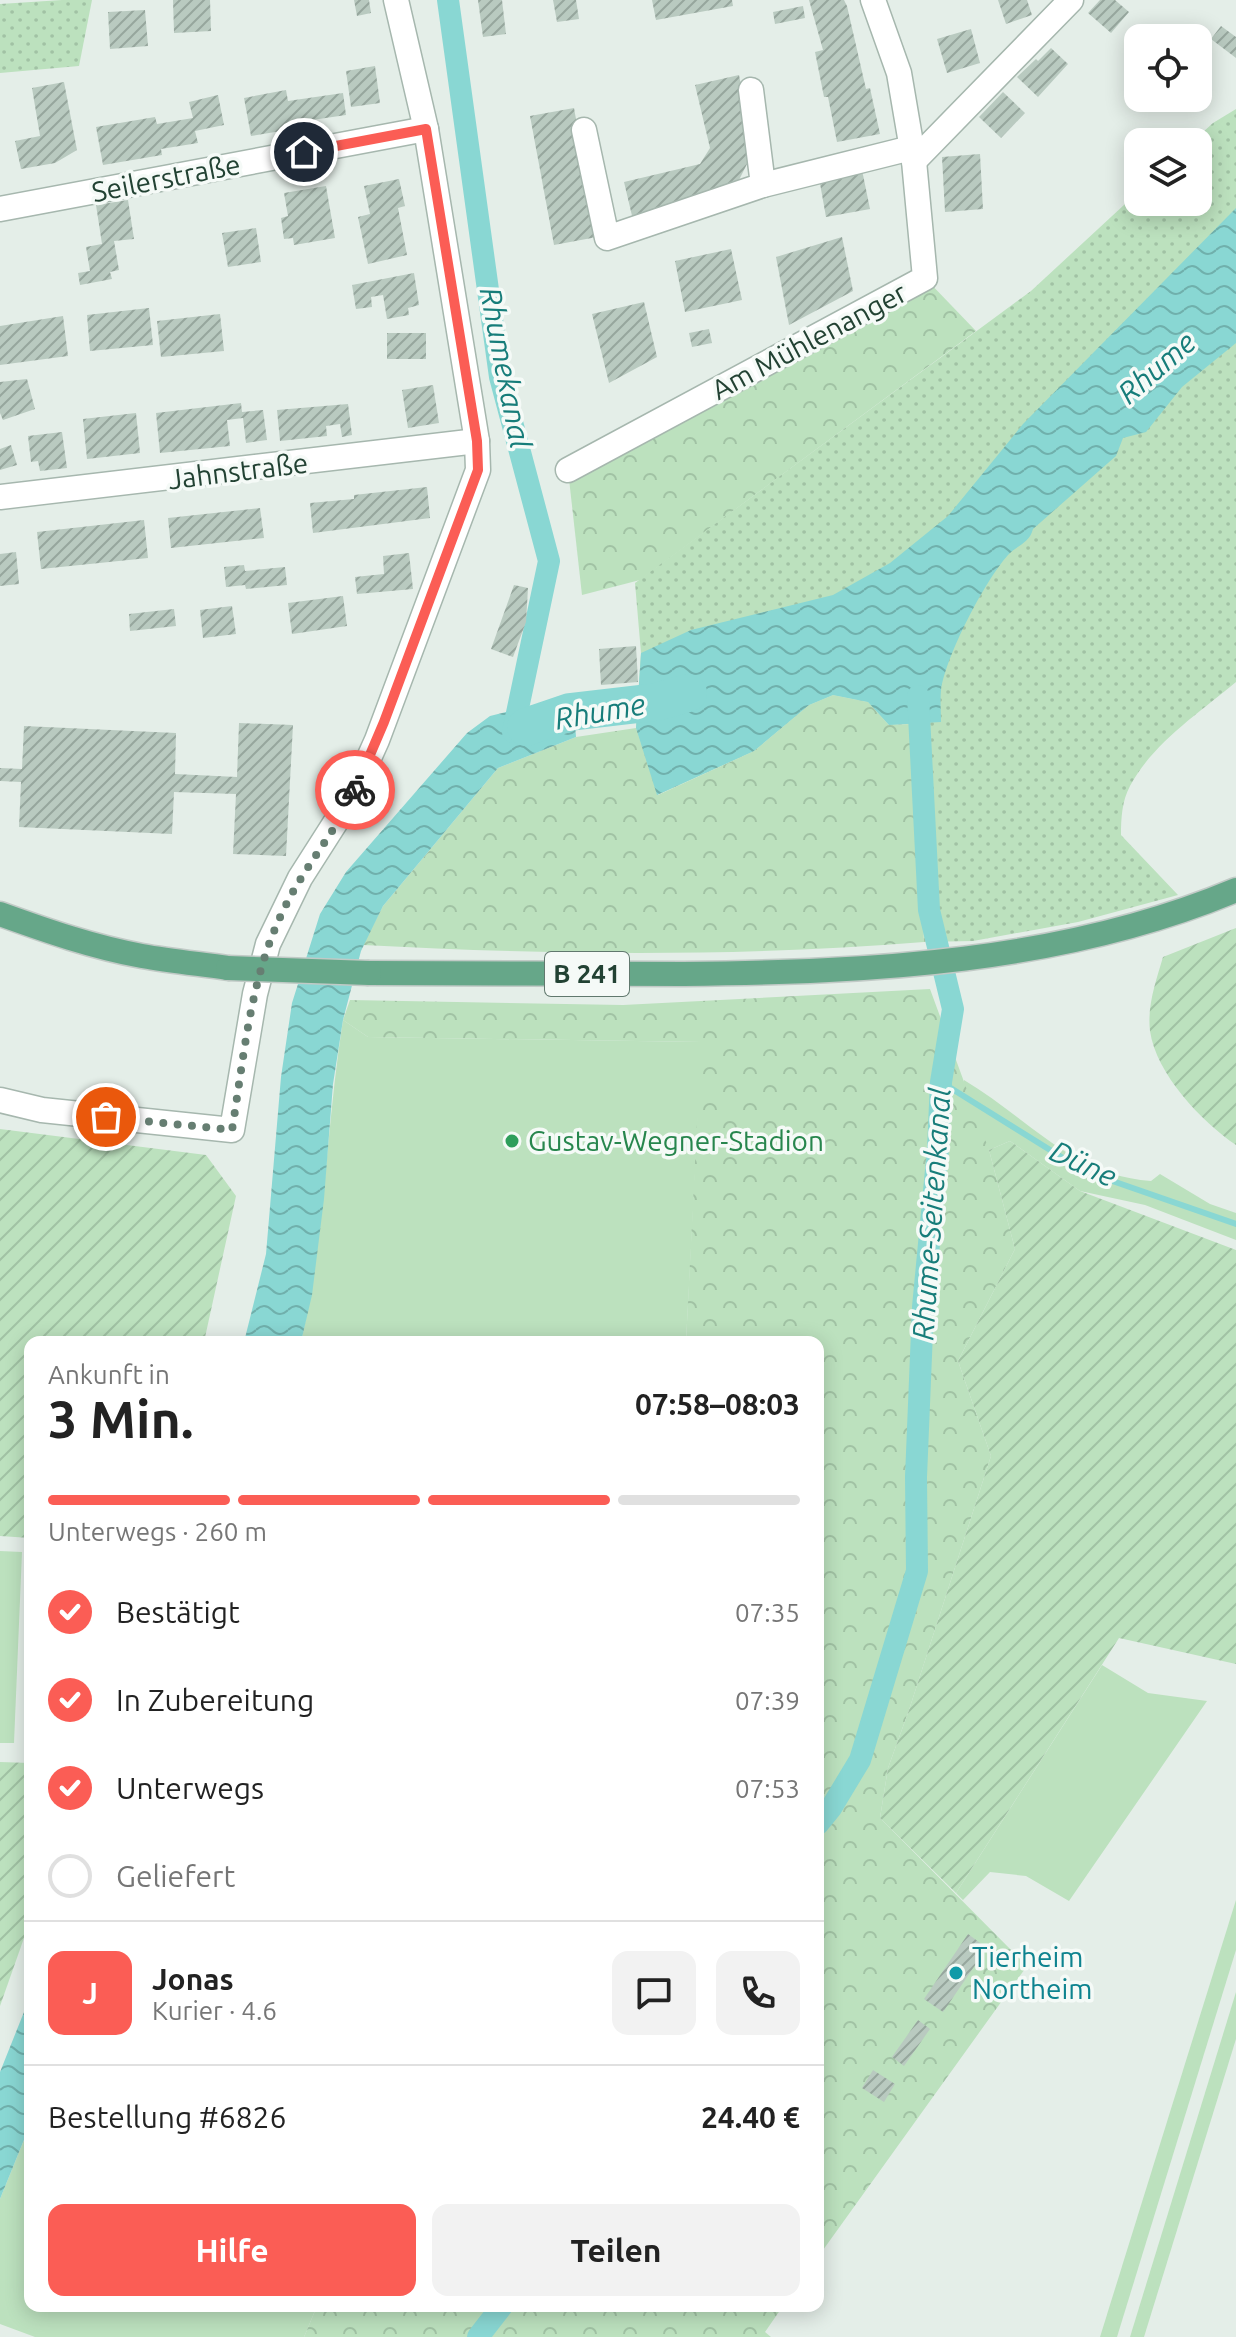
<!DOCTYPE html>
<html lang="de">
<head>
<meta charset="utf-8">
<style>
	:root { --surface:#fff; --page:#f2f2f2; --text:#222; --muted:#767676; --line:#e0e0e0; --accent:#fb5d55 }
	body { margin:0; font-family:Ubuntu,sans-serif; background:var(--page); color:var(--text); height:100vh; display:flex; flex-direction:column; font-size:30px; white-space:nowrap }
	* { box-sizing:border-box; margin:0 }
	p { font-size:26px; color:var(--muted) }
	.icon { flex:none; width:44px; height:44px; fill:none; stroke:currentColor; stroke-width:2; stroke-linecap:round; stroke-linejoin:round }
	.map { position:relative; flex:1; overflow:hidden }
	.side { position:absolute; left:24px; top:1336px; width:800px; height:976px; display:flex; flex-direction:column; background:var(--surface); border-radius:16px; box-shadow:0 4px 20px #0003 }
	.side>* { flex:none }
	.buttons { position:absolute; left:1124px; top:24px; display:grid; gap:16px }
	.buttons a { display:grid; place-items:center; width:88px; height:88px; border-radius:16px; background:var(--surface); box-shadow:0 4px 20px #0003; font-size:40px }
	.pin { position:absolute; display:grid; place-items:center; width:68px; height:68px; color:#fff; margin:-34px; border:4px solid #fff; border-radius:50%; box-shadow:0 2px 8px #0007 }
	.courier { position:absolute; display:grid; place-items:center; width:80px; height:80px; margin:-40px; border:6px solid #fb5d55; border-radius:50%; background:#fff; color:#222; box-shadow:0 2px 10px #0007 }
	.head em { font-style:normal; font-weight:700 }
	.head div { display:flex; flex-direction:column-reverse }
	.head { display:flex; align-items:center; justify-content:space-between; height:136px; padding:0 24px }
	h1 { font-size:52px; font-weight:700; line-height:60px }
	.bar { display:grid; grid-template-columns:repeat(4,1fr); gap:12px 8px; align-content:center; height:96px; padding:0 24px }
	.bar i { height:10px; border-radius:6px; background:var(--line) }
	.bar .on { background:var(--accent) }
	.bar p { grid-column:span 4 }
	.line { display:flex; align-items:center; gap:20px; padding:0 24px; border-top:2px solid var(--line) }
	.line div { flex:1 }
	.round { display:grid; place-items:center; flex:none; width:84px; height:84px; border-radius:16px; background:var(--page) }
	ol { padding:0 24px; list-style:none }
	li { display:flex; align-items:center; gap:24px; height:88px }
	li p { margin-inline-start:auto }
	li .icon { padding:8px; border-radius:50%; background:var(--accent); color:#fff; stroke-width:4 }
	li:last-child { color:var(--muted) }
	li i { width:44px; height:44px; border:4px solid var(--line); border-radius:50% }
	.button { display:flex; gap:16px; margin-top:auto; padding:16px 24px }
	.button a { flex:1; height:92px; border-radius:16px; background:var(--accent); color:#fff; font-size:32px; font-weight:700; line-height:92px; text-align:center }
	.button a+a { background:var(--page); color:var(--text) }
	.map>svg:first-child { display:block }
	.grass { fill:#bce1be }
	.forest { fill:url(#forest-crowns) }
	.park { fill:url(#park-dots) }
	.garden { fill:url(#garden-furrows) }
	.water { fill:url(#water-waves) }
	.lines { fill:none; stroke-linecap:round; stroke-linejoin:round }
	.stream { stroke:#89d7d3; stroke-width:6 }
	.canal { stroke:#89d7d3; stroke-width:22 }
	.river { stroke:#89d7d3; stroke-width:38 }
	.building { fill:url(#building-hatch) }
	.street-casing { stroke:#a6b7ae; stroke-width:27 }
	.primary-casing { stroke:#c1cac6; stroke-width:27 }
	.street { stroke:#fff; stroke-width:24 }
	.primary { stroke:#66a789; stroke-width:24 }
	.primary-bridge-casing { stroke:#c1cac6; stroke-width:27; stroke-linecap:butt }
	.primary-bridge { stroke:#66a789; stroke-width:24 }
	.done { stroke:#667e72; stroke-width:8; stroke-dasharray:0 14.4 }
	.route { stroke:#fb5d55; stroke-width:10 }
	.leisure-dot { fill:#2e9e5b; stroke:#f5faf7; stroke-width:3 }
	.culture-dot { fill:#0f9aa8; stroke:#f5faf7; stroke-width:3 }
	.labels { text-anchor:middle; stroke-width:7; stroke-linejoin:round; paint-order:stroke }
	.shield { fill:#f5faf7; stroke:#61796e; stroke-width:2 }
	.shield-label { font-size:26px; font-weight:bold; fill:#224233 }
	.street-label { font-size:28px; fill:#224233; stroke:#f5faf7 }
	.leisure-label { font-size:28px; fill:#27864d; stroke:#f5faf7; text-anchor:start }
	.culture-label { font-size:28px; fill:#0d838f; stroke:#f5faf7; text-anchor:start }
	.water-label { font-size:30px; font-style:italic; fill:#177d7a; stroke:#f5faf7 }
</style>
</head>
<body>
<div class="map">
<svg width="1236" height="2337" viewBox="0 0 1236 2337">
	<defs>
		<pattern id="forest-crowns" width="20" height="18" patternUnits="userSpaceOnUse" patternTransform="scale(2)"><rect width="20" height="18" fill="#bce1be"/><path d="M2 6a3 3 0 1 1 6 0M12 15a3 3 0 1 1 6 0" fill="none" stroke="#a1c2a4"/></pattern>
		<pattern id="park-dots" width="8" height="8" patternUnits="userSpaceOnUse" patternTransform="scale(2)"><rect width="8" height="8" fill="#bce1be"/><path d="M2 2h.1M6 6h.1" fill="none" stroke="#a1c2a4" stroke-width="1.8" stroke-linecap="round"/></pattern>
		<pattern id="garden-furrows" width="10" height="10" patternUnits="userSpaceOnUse" patternTransform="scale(2)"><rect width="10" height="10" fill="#bce1be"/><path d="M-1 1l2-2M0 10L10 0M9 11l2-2" fill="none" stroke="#a1c2a4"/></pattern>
		<pattern id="water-waves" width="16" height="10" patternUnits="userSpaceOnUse" patternTransform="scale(2)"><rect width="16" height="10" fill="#89d7d3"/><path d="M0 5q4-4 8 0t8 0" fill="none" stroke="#70b0ac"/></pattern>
		<pattern id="building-hatch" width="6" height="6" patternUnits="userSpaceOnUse" patternTransform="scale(2)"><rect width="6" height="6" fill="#b9cac0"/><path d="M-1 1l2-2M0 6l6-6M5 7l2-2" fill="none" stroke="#96a69d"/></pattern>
	</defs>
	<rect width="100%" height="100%" fill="#e4eee8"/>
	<!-- grass -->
	<g class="grass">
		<path d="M343 1020 368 1037 702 1042 686 1342H301C325 1236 326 1127 343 1020Z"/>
		<path d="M964 1080C1028 1118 1072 1176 1151 1181L1160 1174 1210 1204 1236 1213V1240L1145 1205 1080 1191 1010 1141 989 1150 961 1134Z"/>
		<path d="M0 1551 22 1552 14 1743H0Z"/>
		<path d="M1102 1665 1148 1693 1207 1701 1069 1901 1026 1876 990 1872 963 1900 956 1893Z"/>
		<path d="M1236 1900V1950L1117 2337H1100Z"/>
		<path d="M1236 1992V2039L1144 2337H1130Z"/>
		<path d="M30 2125V2306H317L304 2337H35L0 2324V2199Z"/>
	</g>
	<!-- forest -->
	<g class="forest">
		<path d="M925 278 976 331 640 580 582 595 568 470Z"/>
		<path d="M833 695 868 702 889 725 910 724 924 942C737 957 551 955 363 945L383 906 498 768 576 737 636 728 658 795 754 751 809 705Z"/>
		<path d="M930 989 989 1150 1015 1249 958 1361 991 1456 909 1710 888 1768 880 1818 1027 1966 818 2257V1342H686L701 1042 368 1037 343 1020 350 1000 623 1005Z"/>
		<path d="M317 2306H783L765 2332 771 2337H304Z"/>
	</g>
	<!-- park -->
	<g class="park">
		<path d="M62 0H92L79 66 0 73V4Z"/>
		<path d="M1236 109V682C1199 713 1153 743 1130 786 1122 801 1121 818 1121 835L1178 895 1078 922 973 941 924 942 910 724 889 725 868 702 833 695 809 705 754 751 657 795 636 728 641 653 635 583 1031 291 1138 192V202H1198V142H1192L1213 123Z"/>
	</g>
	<!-- garden -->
	<g class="garden">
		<path d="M1236 928V1145C1202 1122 1156 1074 1150 1031 1147 1006 1156 981 1163 957Z"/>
		<path d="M0 1129 206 1155 236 1196 204 1342H30V1538L0 1536Z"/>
		<path d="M1010 1141 1080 1191 1236 1250V1664L1119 1638 956 1893 880 1818 888 1768 909 1710 991 1456 958 1361 1015 1249 989 1150Z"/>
		<path d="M0 1762 30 1763V1921L0 2006Z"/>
	</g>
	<!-- water -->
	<g class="water">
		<path d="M1236 208V343L1182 387 1146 432 1123 438 1116 456 1033 529C1029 544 1017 545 1008 555 984 582 946 656 941 690 940 701 941 712 941 722L889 725 868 702 833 695 809 705 754 751 657 795 636 728 641 653 691 630 833 595 890 563 948 516 1023 424Z"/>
		<path d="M573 695 576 737 498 768 383 906 361 951 343 1020 333 1084 324 1199 312 1295 301 1342H244L266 1254 281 1077 292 1003 320 914 346 872 467 733 490 716Z"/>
		<path d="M30 1997V2125L0 2199V2072Z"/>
	</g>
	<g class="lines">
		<!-- stream -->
		<path class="stream" d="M941 1082 1071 1163 1101 1177 1236 1224"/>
		<!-- canal -->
		<g class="canal">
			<path d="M448 0 500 377 549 561 513 732"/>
			<path d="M818 1824 831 1808 860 1760 917 1571 916 1477 923 1307 938 1149 941 1082 953 1009 929 910 918 696"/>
			<path d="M478 2337 502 2306"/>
		</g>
		<!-- river -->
		<path class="river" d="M526 727 570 712 656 702 688 693"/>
	</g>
	<!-- building -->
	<g class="building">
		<path d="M173 0H210L211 31 174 33Z"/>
		<path d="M354 0H369L371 13 357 16Z"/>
		<path d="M478 0H502L506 34 483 37Z"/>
		<path d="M553 0H576L579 19 557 22Z"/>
		<path d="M652 0H732L733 6 656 20Z"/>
		<path d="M809 0H844L847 6 866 89 870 88 880 134 837 142 828 97H824L815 52 823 50Z"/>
		<path d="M998 0H1027L1032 15 1006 24Z"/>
		<path d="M1100 0H1115L1129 12 1111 33 1088 13Z"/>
		<path d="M803 6 805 18 775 24 773 12Z"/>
		<path d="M145 10 148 46 110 49 108 12Z"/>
		<path d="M1221 26 1236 37V58L1211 39Z"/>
		<path d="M971 29 980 63 947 73 937 39Z"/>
		<path d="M1051 48 1068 64 1038 97 1017 77 1036 59 1038 61Z"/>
		<path d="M375 66 380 103 351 107 346 71Z"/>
		<path d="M739 75 747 115 741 117 750 158 735 188 633 220 624 182 700 164 710 148 695 85Z"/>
		<path d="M64 82 77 150 55 163 21 169 15 141 40 136 32 88Z"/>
		<path d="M286 90 288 101 343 93 346 115 292 123 293 129 251 136 244 98Z"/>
		<path d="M1003 92 1025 113 1001 138 979 117Z"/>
		<path d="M218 95 224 125 195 131 198 143 161 149 162 155 103 165 96 127 155 117 157 124 193 118 189 102Z"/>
		<path d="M574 108 597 237 554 245 530 116Z"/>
		<path d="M980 154 983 209 945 212 942 157Z"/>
		<path d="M862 170 870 209 826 217 819 178Z"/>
		<path d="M399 179 405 206 398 208 407 255 368 264 358 217 370 214 364 186Z"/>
		<path d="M326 186 335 238 294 245 293 238 284 239 281 218 288 216 284 193Z"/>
		<path d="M128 200 134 239 114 241 119 270 110 272 112 279 80 285 78 273 90 271 86 247 102 244 96 205Z"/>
		<path d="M256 228 261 262 228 267 222 233Z"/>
		<path d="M842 237 853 291 789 325 776 257Z"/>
		<path d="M731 249 742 300 685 312 675 261Z"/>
		<path d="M414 273 419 305 408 308 409 315 387 319 383 295 371 297 372 307 356 309 352 285Z"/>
		<path d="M644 302 657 357 609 383 592 314Z"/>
		<path d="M149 308 153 345 90 351 87 315Z"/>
		<path d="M220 314 224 351 161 357 157 321Z"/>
		<path d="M63 316 68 356 0 365V326Z"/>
		<path d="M709 329 712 343 692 347 689 333Z"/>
		<rect x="387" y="333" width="39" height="26"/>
		<path d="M27 379 35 409 3 420 0 413V382Z"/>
		<path d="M433 385 439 423 408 428 402 390Z"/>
		<path d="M241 403 242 412 263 410 267 440 246 443 243 418 227 420 230 446 160 453 156 413Z"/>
		<path d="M348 404 352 435 342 437 340 424 326 426 327 436 280 441 277 410Z"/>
		<path d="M136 413 140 453 87 459 83 419Z"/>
		<path d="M62 432 67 468 40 471 38 461 31 462 28 436Z"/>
		<path d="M11 445 17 465 0 470V449Z"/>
		<path d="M427 487 430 518 313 533 310 503 354 499V495Z"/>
		<path d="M260 508 264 538 171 548 168 518Z"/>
		<path d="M144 520 148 558 41 569 37 532Z"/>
		<path d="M16 552 19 584 0 586V554Z"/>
		<path d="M409 553 413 589 357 594 355 577 384 574 383 556Z"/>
		<path d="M244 565 245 571 285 567 287 585 246 589 245 585 226 587 224 567Z"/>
		<path d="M514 585 528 588 526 622 513 657 491 649Z"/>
		<path d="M343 596 347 626 292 634 288 603Z"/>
		<path d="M232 606 236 634 203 638 200 610Z"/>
		<path d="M174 609 176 626 130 631 129 614Z"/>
		<path d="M636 646 638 682 601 685 599 649Z"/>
		<path d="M239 723 293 725 286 856 233 854 236 794 174 792 172 834 19 827 21 782 0 781V768L22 769 24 726 176 733 175 774 237 777Z"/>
		<path d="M968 1934 987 1948 943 2012 924 1999Z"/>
		<path d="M918 2020 930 2029 904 2066 892 2057Z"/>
		<path d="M873 2070 895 2084 884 2102 862 2088Z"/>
	</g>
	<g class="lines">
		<!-- street casing -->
		<g class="street-casing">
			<g id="street">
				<path d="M584 130 607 238 763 185 751 90"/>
				<path d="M914 161 1071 0"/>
				<path d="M763 185 911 148"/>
				<path d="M0 209 426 129"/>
				<path d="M568 470 925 278 914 161 899 73 873 0"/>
				<path d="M0 497 477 441"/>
				<path d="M0 1100 42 1110 232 1130 255 994 268 944 300 878 351 798 377 740 478 470 477 441 426 129 396 0"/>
			</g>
		</g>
		<!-- primary casing -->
		<g class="primary-casing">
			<g id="primary">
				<path d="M0 914C47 931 93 947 142 956 170 961 200 964 228 968"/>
				<path d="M369 973C474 973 579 974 684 974 870 972 1062 963 1236 890"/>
			</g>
		</g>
		<!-- street -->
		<use href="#street" class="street"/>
		<!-- primary -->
		<use href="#primary" class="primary"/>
		<!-- primary-bridge casing -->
		<g class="primary-bridge-casing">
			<path id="primary-bridge" d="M228 968 369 973"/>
		</g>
		<!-- primary-bridge -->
		<use href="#primary-bridge" class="primary-bridge"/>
	</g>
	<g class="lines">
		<!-- done -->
		<path class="done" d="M106 1117 232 1130C244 1057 250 978 283 911 303 868 336 832 355 790"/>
		<!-- route -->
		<path class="route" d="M304 152 426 129 477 441 478 470 384 722 355 790"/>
	</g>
	<!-- markers -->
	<circle class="leisure-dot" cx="512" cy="1141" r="8"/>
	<circle class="culture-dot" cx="956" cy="1973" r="8"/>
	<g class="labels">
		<!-- shield labels -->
		<rect class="shield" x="545" y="952" width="84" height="44" rx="6"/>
		<g class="shield-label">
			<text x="587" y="983">B 241</text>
		</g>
		<!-- street labels -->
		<g class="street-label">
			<text transform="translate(166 178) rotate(-11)" y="10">Seilerstraße</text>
			<text transform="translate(809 341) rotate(-28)" y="10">Am Mühlenanger</text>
			<text transform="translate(238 471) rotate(-7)" y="10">Jahnstraße</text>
		</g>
		<!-- leisure labels -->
		<g class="leisure-label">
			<text x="528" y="1151">Gustav-Wegner-Stadion</text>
		</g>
		<!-- culture labels -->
		<g class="culture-label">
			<text x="972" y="1967">Tierheim<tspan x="972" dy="32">Northeim</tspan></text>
		</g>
		<!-- water labels -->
		<g class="water-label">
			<text transform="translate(505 368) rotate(79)" y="10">Rhumekanal</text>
			<text transform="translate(1157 368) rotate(-41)" y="10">Rhume</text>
			<text transform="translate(600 712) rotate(-10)" y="10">Rhume</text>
			<text transform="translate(1083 1164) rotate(25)" y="10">Düne</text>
			<text transform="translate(932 1214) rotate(-86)" y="10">Rhume-Seitenkanal</text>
		</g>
	</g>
</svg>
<div class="buttons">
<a><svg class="icon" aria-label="locate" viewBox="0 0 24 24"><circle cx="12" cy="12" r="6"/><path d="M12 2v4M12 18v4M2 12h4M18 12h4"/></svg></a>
<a><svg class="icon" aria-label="layers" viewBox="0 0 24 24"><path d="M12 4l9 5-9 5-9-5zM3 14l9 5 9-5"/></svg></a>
</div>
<div class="pin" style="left:106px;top:1117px;background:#ea580c"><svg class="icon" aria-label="bag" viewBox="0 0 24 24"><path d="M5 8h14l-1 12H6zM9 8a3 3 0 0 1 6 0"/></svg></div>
<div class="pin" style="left:304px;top:152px;background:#1f2937"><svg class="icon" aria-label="home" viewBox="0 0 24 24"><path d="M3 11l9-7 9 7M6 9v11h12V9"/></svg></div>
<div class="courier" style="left:355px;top:790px"><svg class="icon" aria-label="bike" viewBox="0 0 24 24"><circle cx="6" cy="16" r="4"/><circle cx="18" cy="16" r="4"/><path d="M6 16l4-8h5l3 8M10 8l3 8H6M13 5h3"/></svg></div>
<section class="side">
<div class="head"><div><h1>3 Min.</h1><p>Ankunft in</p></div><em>07:58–08:03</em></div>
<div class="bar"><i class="on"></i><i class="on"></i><i class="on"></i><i></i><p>Unterwegs · 260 m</p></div>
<ol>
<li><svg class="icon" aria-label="check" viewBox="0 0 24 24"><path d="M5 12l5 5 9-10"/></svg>Bestätigt<p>07:35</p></li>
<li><svg class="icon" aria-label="check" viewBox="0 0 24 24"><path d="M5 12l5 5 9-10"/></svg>In Zubereitung<p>07:39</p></li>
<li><svg class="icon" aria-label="check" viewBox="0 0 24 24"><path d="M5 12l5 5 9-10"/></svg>Unterwegs<p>07:53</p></li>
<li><i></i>Geliefert</li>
</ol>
<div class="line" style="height:144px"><b class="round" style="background:var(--accent);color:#fff">J</b><div><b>Jonas</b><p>Kurier · 4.6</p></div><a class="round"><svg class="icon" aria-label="chat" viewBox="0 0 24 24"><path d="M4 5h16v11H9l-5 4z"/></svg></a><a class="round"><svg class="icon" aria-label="phone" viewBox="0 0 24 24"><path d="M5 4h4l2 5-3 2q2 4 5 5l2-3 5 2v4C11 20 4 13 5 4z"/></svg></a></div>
<div class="line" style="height:104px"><div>Bestellung #6826</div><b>24.40 €</b></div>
<div class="button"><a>Hilfe</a><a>Teilen</a></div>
</section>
</div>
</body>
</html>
